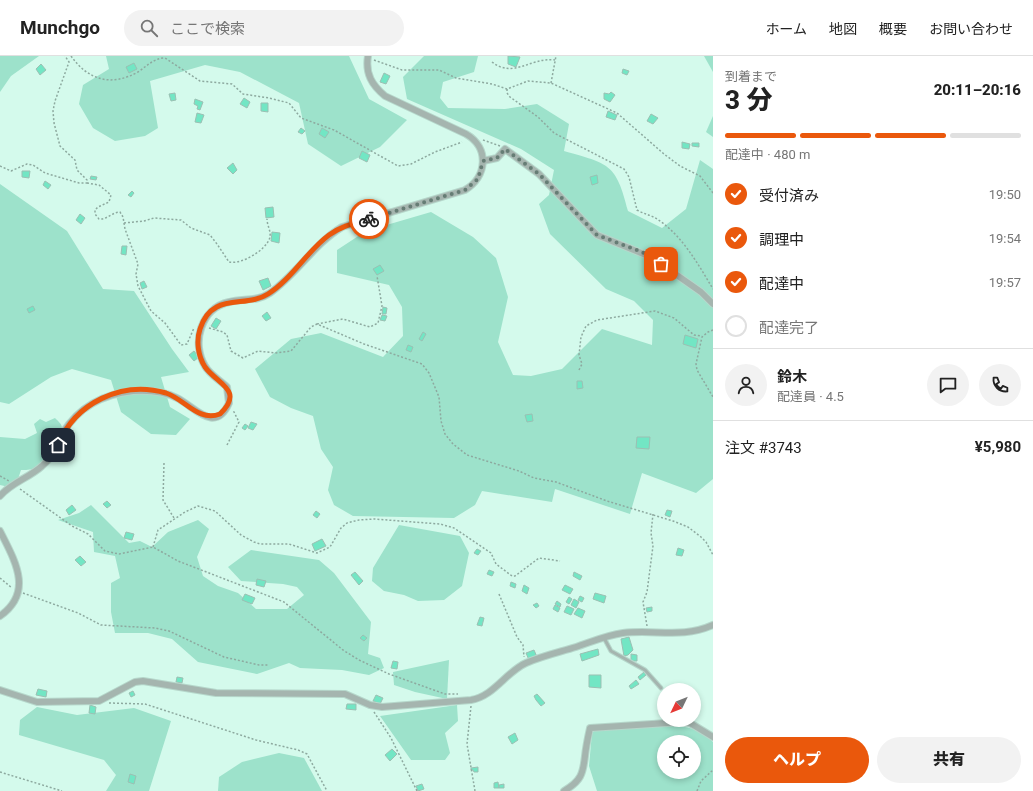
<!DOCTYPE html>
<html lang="ja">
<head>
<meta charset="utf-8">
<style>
	:root { --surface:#fff; --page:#f2f2f2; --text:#222; --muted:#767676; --line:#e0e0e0; --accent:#ea580c }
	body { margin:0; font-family:Roboto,"Noto Sans JP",sans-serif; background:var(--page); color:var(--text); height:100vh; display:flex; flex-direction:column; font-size:15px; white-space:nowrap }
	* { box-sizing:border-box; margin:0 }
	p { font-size:13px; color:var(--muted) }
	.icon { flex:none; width:22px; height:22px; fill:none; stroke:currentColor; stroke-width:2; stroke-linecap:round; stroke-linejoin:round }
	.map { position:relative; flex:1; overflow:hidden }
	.sheet { display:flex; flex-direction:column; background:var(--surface); width:320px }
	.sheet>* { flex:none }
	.needle { width:26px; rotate:227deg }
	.controls { position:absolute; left:657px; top:627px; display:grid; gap:8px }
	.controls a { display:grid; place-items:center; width:44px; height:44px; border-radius:50%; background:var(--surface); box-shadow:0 2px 6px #0003; font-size:20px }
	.pin { position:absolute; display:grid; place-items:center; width:34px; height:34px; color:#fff; margin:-17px; border-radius:8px; box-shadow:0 2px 6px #0006 }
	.courier { position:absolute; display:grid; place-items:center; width:40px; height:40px; margin:-20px; border:3px solid #ea580c; border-radius:50%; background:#fff; color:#222; box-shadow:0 1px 5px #0007 }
	.head em { font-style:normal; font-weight:800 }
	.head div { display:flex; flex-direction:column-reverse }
	.head { display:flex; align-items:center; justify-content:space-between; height:68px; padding:0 12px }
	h1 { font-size:26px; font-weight:800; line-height:30px }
	.bar { display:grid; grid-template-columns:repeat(4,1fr); gap:6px 4px; align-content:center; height:48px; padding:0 12px }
	.bar i { height:5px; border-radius:3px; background:var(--line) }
	.bar .selected { background:var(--accent) }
	.bar p { grid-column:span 4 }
	.line { display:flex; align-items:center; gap:10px; padding:0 12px; border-top:1px solid var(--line) }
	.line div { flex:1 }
	.round { display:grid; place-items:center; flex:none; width:42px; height:42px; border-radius:21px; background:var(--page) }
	ol { padding:0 12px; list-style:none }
	li { display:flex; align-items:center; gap:12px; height:44px }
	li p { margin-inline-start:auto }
	li .icon { padding:4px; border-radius:50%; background:var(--accent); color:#fff; stroke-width:4 }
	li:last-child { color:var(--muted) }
	li i { width:22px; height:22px; border:2px solid var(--line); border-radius:50% }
	.action { display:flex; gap:8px; margin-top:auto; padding:8px 12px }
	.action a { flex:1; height:46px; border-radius:24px; background:var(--accent); color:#fff; font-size:16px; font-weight:800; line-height:46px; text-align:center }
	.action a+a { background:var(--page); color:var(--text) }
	header { display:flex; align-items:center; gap:24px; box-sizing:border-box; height:56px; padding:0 20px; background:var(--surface); border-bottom:1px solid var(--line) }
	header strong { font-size:19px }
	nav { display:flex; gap:22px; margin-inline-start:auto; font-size:14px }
	.search { width:280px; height:36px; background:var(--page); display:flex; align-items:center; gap:10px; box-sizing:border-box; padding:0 14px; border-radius:22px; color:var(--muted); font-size:15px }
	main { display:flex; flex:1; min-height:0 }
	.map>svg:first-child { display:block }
	.green { fill:#9de2cb; fill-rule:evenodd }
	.building { fill:#72e6c4; stroke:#9bc0b3 }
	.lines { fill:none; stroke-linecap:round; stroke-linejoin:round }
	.lane-casing { stroke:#b6d7cb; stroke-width:5 }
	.street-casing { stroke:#b6d7cb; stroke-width:8 }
	.path { stroke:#8da99f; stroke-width:1.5; stroke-dasharray:2 2; stroke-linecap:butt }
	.lane { stroke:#a5b5af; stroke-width:3 }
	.street { stroke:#a5b5af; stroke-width:6 }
	.done { stroke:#667d75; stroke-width:4; stroke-dasharray:0 7.2 }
	.route { stroke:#ea580c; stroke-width:5 }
</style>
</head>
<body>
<header>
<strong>Munchgo</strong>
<div class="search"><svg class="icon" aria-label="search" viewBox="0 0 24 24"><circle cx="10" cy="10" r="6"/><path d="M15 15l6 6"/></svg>ここで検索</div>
<nav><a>ホーム</a><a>地図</a><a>概要</a><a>お問い合わせ</a></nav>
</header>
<main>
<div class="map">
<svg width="713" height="735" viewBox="0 0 713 735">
	<rect width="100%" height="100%" fill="#d4faec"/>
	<!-- green -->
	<g class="green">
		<path d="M0 0H39L11 20 0 36Z"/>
		<path d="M106 0H349L369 43 407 64 380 91 341 110 308 88 299 47 240 16 205 9 150 25 158 72 145 80 115 85 93 72 79 48 83 29 109 13Z"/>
		<path d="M424 0H478L474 16 443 26 440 42 448 52 505 53 537 48 569 68 564 95C609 108 616 107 628 155L662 172 686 153 700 104 713 113V423L696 437 642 417 630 458 555 433 552 446 482 435 475 449 454 462 353 460 334 449 328 434 333 411 321 393 313 360 291 352 270 341 255 313 291 283 321 277 383 301 403 280 402 251 389 229 337 217V194L366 175 431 156 473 181 496 202 508 241 498 286 513 319 531 320 562 313 602 273 652 289 653 264 634 245 606 233 550 178 539 148 549 139 554 114 521 93 407 43 403 21Z"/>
		<path d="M704 0H713V16Z"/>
		<path d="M713 60V81L706 76Z"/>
		<path d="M0 128 67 175 103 233 134 235 172 293 189 316 161 321 170 351 190 363 176 379 151 378 121 356 111 324 72 313 51 321 9 348 0 346Z"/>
		<path d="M55 362C58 365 62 368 62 372 62 382 43 407 34 412 31 414 25 414 21 414L18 423 9 431 0 429V381L25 383 37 377 34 368 40 363 46 366Z"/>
		<path d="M91 449 129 487 140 485 152 491 168 476 198 464 209 473 197 501 203 520 218 530 238 537 256 553H287L304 539 297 531 283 528 241 525 228 511 251 494 319 504 334 517 371 566 368 598 380 602 384 612 369 619 342 614 300 612 289 607 257 618 198 606 172 583 148 577H115L111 556V527L120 522 115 500 94 496 93 476 58 464 79 457Z"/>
		<path d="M399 469 460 480 469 497 462 530 444 544 418 545 404 539 384 535 372 525 373 512Z"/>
		<path d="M449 604 447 643 415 636 394 629 393 616Z"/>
		<path d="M457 649 458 665 445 677 450 697 445 704H411L380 660Z"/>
		<path d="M37 651 77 659 134 652 171 665 149 735H106L116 719 104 704 19 679 20 664Z"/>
		<path d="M659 670C682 670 695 669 713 686V735H597L589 710 592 677 596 673ZM664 686H694V716H664Z"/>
		<path d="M279 697 304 702 322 735H218L219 721 242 706Z"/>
	</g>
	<!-- building -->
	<g class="building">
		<path d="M508 0 520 1 516 11 508 8Z"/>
		<path d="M134 7 137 13 129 17 126 11Z"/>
		<path d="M41 8 46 14 40 19 36 13Z"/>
		<path d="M623 13 629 15 627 19 622 17Z"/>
		<path d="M384 17 390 20 386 28 380 26Z"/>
		<path d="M611 36 615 39 610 46 604 43V37L609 38Z"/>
		<path d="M175 37 176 44 171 45 169 38Z"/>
		<path d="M244 42 250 46 247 52 240 48Z"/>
		<path d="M195 43 203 46 200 54 197 53 198 50 194 48Z"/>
		<path d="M261 47H268V56L261 55Z"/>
		<path d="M608 55 617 59 615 64 606 61Z"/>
		<path d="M197 57 204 59 201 67 195 66Z"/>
		<path d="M651 58 658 62 653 68 647 65Z"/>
		<path d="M301 72 305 75 302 78 298 76Z"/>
		<path d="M322 72 329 76 325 82 319 78Z"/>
		<path d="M682 86 690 88 689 93 682 92Z"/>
		<path d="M692 87H699V91L692 90Z"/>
		<path d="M362 95 370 99 367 106 359 102Z"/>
		<path d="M233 107 237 114 233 118 227 112Z"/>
		<path d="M22 115H30L29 122 22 121Z"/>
		<path d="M597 119 598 127 592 129 590 121Z"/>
		<path d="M91 120 97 121 96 124 90 123Z"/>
		<path d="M45 125 51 129 48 133 43 129Z"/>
		<path d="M132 135 134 137 131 141 128 139Z"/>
		<path d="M273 151 274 161 266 162 265 152Z"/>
		<path d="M80 158 85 162 81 168 76 164Z"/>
		<path d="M272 176 280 177 279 187 271 185Z"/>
		<path d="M122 190H127L126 199 121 198Z"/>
		<path d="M380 209 384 215 377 219 373 213Z"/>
		<path d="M268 222 271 230 263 234 259 225Z"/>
		<path d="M144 225 147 231 142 233 140 227Z"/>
		<path d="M33 250 35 254 29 257 27 253Z"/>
		<path d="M383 251 387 252 386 258H382Z"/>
		<path d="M267 256 271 262 266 265 262 260Z"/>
		<path d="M382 259 387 260 385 265 380 264Z"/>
		<path d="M216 262 221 265 216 273 211 270Z"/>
		<path d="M423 276 426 278 422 285 419 283Z"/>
		<path d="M685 279 698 283 696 292 683 288Z"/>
		<path d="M408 289 413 291 411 296 406 294Z"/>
		<path d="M194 295 199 301 194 305 189 299Z"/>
		<path d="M577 325H582L583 332 577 333Z"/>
		<path d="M532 358 533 365 527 366 525 359Z"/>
		<path d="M251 366 257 368 253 374 248 372Z"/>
		<path d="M245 368 248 370 245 374 242 372Z"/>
		<path d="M637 381H650L649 393 636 392Z"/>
		<path d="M107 445 111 449 107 452 103 448Z"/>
		<path d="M72 449 76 454 69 459 66 454Z"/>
		<path d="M667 454 672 455 670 461 665 459Z"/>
		<path d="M316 455 320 458 317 462 313 459Z"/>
		<path d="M126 476 134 478 132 484 124 482Z"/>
		<path d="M322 483 326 490 315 495 312 488Z"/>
		<path d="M678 492 684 494 682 500 676 499Z"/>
		<path d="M477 493 481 495 478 499 474 497Z"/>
		<path d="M80 500 86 506 81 510 75 504Z"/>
		<path d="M489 514 494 516 492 520 487 518Z"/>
		<path d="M355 516 363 525 359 529 351 519Z"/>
		<path d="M574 516 582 520 580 524 573 520Z"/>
		<path d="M257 523 266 525 264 531 256 529Z"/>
		<path d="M511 526 516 528 515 532 510 530Z"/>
		<path d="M524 529 529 532 527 538 522 535Z"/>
		<path d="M565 529 573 533 570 538 562 534Z"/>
		<path d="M595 537 606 540 604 547 593 543Z"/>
		<path d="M245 538 255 542 252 548 242 544Z"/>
		<path d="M580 540 584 542 582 546 578 544Z"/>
		<path d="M569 541 572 543 569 548 566 546Z"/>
		<path d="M574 543 579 546 576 552 571 549Z"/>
		<path d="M557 545 561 548 560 551 555 548Z"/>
		<path d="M537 547 539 550 536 552 533 549Z"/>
		<path d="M555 549 560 552 558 556 553 553Z"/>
		<path d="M567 550 574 553 571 559 564 556Z"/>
		<path d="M652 551V555L647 556 646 552Z"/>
		<path d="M578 552 585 555 582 562 574 558Z"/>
		<path d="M480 561 484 562 482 570 477 569Z"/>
		<path d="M363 579 367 582 364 585 360 582Z"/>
		<path d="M629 581 633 594 628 599 624 600 621 583Z"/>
		<path d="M598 593 599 599 582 605 580 598Z"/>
		<path d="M534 594 537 601 529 604 526 597Z"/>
		<path d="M631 598 637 599V605H631Z"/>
		<path d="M393 605 398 606 397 613 391 612Z"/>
		<path d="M644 616 646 619 640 624 638 621Z"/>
		<path d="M589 619H601V632L589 631Z"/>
		<path d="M177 621 183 622 182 627 176 626Z"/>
		<path d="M636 624 639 628 631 633 629 630Z"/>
		<path d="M38 633 47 635 46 641 36 639Z"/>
		<path d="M133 635 135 639 131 641 129 637Z"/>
		<path d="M537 638 545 647 541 650 536 644 534 640Z"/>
		<path d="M376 639 383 642 380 648 373 645Z"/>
		<path d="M347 648H356V654L346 653Z"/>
		<path d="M90 649 96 651 95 658 89 657Z"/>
		<path d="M515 677 518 684 512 688 508 681Z"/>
		<path d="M392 693 397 698 390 705 385 699Z"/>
		<path d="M478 711V716H474L473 714H471V712Z"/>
		<path d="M130 718 136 720 134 728 128 726Z"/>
		<path d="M498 726 499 732H494V727Z"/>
		<path d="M422 728 424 733 418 735 416 730Z"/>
		<path d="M504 728V732H499V729Z"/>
	</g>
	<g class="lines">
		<!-- lane casing -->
		<g class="lane-casing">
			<path id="lane" d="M604 582 611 595 645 614 661 632"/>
		</g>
		<!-- street casing -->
		<g class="street-casing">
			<g id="street">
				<path d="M483 105 497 102 505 93 539 118 597 179 651 201 701 236 713 248"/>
				<path d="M0 440C12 426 29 422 42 410 53 401 57 389 63 377 78 351 104 338 133 335 148 334 164 335 177 342 194 350 215 379 229 347L227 331C220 324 210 319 205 310 191 287 201 252 229 246 243 242 257 246 270 237 297 218 314 188 342 171L465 134C487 121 490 92 466 78L385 40C372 29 365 18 368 0"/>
				<path d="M0 475C15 505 34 536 0 560"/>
				<path d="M0 634 37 646 99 645 135 626 143 625 216 637 345 638 370 649 382 651 471 644C494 640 506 616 526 607 542 600 560 596 576 591 591 586 607 579 623 577 655 573 682 583 713 569"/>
				<path d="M564 735C581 725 583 718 585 700 586 690 588 681 590 672L683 666 690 667 713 681"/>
			</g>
		</g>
		<!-- path -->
		<g class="path">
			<path d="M71 0C88 24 111 31 138 16 147 10 154 2 165 2L200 25 232 28 243 38 269 42 289 47 301 62 334 74 398 110 411 108 435 96 462 86"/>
			<path d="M374 4 402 14H439L456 22 492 28 507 33 528 25 551 27 617 57 664 98 680 110 700 120 713 137"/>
			<path d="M492 6C514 23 530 1 555 4"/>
			<path d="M551 27 556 0"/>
			<path d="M507 33V37L510 41 538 61 554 77 624 113 629 121 637 154C644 158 651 159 657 163 682 179 698 208 713 233"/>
			<path d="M483 84 500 90"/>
			<path d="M0 110 11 115 27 108 33 109 45 117 79 127H87V124L77 114 75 104 60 90 54 67 53 55 55 45 69 6 65 0"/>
			<path d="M87 127 99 129 111 139 109 146 98 151 95 154V158L99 163C107 164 112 156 120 156L123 161 125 173 138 208 136 218 138 230 151 255 165 267 181 289 187 288 194 272"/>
			<path d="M124 167 144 165 154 162 181 164 191 172 210 179 217 188 229 206C241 209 267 194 270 181 271 175 267 169 267 163"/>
			<path d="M317 268 343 263 370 271 378 267 382 250 377 220"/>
			<path d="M209 272 223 276 227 279 231 295 243 302 258 295 275 297 291 295 311 271 317 268 364 288 422 308 429 317 439 341 441 365 445 378 453 388 467 399 519 415 534 422 556 426 607 445 673 465 688 471 701 481 706 486 713 499"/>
			<path d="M713 274 708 276 702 281 696 308 697 314 713 341"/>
			<path d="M579 314 582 308 579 299 581 281 586 270 597 264 655 255 674 262 694 279 702 280"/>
			<path d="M227 389 239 366 233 354"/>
			<path d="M164 407 163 444 174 462"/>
			<path d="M0 420 9 425"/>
			<path d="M20 433 72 470 88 478 105 495 119 498 153 491 178 505 284 546 343 594 359 604 389 618 445 638H458"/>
			<path d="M153 491 158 474 185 456 198 450 215 455 241 479 254 486 260 488H289L317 497 330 491 341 472 347 467 359 464 374 463 440 468 454 472 491 497 496 508 512 520H515L539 502 560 505"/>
			<path d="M0 522 12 532"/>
			<path d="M23 537 78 557 101 569 155 572 169 575 224 601 259 609H268"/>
			<path d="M499 538 517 581 523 589 524 601"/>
			<path d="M647 570 643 546 647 536 653 490 651 477 653 458"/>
			<path d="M109 647 145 648 256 684 298 694 307 698 327 735"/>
			<path d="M471 650 467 688 475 735"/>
			<path d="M374 656 391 682 417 735"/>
			<path d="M0 716 62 735"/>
			<path d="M697 735 701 725 713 714"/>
		</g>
		<!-- lane -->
		<use href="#lane" class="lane"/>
		<!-- street -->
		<use href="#street" class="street"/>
	</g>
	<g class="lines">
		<!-- done -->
		<path class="done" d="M369 163 465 134 478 123 483 105 497 102 505 93 539 118 597 179 642 196 661 208"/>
		<!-- route -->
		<path class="route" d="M58 389C75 347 122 324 166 337 186 344 198 366 220 358 245 334 217 328 205 311 198 300 196 285 200 273 212 235 245 253 268 238 292 223 307 195 329 179 341 170 355 167 369 163"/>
	</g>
</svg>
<div class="controls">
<a><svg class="needle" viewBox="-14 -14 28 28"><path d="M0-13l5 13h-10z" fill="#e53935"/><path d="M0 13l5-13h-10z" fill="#767676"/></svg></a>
<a><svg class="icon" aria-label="locate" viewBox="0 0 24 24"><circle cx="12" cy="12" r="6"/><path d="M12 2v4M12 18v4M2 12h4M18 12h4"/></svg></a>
</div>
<div class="pin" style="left:661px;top:208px;background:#ea580c"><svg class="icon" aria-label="bag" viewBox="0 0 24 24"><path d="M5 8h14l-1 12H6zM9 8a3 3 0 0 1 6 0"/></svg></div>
<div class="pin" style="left:58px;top:389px;background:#1f2937"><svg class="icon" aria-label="home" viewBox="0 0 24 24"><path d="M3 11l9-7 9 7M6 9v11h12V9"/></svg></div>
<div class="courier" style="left:369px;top:163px"><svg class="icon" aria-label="bike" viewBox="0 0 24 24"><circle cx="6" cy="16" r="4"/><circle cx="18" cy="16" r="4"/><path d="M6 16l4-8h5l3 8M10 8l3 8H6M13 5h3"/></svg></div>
</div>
<section class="sheet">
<div class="head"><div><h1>3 分</h1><p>到着まで</p></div><em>20:11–20:16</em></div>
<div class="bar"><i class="selected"></i><i class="selected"></i><i class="selected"></i><i></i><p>配達中 · 480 m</p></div>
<ol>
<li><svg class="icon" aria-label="check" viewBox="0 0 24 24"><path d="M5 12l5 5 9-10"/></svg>受付済み<p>19:50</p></li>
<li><svg class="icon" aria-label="check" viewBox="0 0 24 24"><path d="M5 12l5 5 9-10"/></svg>調理中<p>19:54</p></li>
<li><svg class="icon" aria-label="check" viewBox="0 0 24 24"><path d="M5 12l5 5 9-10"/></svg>配達中<p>19:57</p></li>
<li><i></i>配達完了</li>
</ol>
<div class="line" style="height:72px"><a class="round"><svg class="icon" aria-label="person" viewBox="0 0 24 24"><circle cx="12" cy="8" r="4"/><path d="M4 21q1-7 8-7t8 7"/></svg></a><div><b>鈴木</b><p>配達員 · 4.5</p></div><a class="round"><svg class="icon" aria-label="chat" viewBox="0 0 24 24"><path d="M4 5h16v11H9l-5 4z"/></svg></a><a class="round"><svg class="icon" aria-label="phone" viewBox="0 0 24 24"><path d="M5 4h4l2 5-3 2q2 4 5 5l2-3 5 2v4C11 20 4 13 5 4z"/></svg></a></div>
<div class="line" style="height:52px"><div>注文 #3743</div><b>¥5,980</b></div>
<div class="action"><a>ヘルプ</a><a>共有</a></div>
</section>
</main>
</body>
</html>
